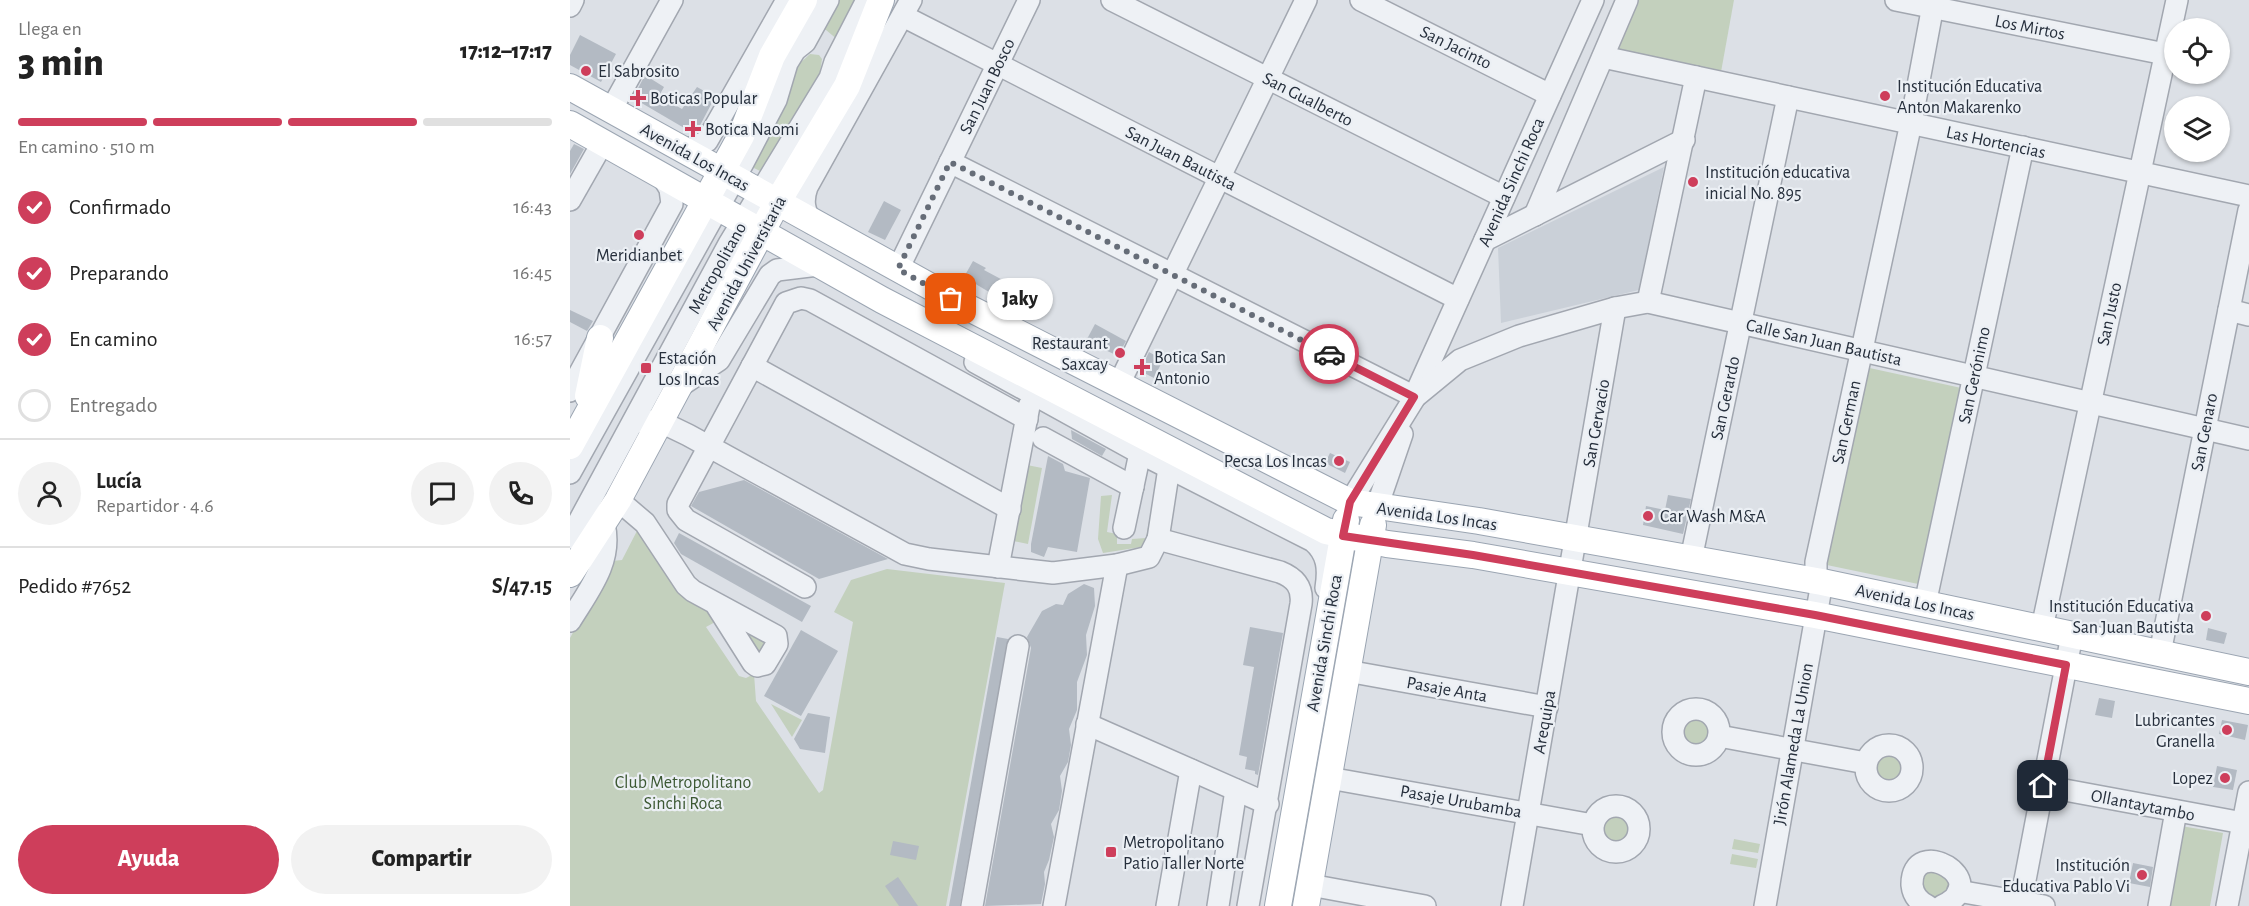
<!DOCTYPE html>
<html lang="es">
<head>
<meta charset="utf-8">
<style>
	:root { --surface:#fff; --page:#f2f2f2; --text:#222; --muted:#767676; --line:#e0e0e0; --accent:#ce3e5b }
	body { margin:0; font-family:"Alegreya Sans",sans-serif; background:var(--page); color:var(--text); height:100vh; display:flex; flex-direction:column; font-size:22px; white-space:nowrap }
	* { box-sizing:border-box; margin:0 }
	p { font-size:20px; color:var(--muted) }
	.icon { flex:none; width:33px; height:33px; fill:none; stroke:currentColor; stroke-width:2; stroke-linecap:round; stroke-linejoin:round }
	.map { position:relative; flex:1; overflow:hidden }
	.sheet { display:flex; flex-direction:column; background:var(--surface); width:570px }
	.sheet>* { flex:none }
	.buttons { position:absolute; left:1594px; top:18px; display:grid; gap:12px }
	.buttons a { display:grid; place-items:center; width:66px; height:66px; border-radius:50%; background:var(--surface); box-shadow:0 2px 4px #0004; font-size:30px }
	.pin { position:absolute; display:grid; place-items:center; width:51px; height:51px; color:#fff; margin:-26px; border-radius:12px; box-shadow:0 3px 9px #0006 }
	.courier { position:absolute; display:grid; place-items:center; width:60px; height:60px; margin:-30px; border:4px solid #ce3e5b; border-radius:50%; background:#fff; color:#222; box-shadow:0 2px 8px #0007 }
	.bubble { position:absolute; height:42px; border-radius:21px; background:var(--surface); box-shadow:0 2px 4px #0004; font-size:20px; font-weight:800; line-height:42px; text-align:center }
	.head em { font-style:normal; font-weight:800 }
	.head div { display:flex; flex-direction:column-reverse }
	.head { display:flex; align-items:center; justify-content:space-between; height:102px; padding:0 18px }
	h1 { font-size:39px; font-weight:800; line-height:45px }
	.bar { display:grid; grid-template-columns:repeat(4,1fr); gap:9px 6px; align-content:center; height:72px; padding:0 18px }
	.bar i { height:8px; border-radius:4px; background:var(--line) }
	.bar .active { background:var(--accent) }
	.bar p { grid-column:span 4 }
	.line { display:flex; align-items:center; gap:15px; padding:0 18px; border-top:2px solid var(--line) }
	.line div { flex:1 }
	.round { display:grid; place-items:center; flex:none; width:63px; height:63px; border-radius:32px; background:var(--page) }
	ol { padding:0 18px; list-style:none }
	li { display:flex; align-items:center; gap:18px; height:66px }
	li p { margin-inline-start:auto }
	li .icon { padding:6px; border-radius:50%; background:var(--accent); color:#fff; stroke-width:4 }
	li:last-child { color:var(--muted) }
	li i { width:33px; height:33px; border:3px solid var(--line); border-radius:50% }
	.button { display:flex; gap:12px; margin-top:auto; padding:12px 18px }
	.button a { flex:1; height:69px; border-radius:36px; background:var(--accent); color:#fff; font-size:24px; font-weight:800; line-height:69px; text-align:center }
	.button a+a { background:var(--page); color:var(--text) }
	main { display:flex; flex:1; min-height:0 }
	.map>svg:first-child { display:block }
	.built { fill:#cad0d8 }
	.green { fill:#c3d0bd }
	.building { fill:#b3bac3 }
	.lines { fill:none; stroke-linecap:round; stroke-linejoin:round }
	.minor-casing { stroke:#a2a7b0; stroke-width:24 }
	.major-casing { stroke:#9ba5b2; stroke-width:28 }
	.minor { stroke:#eef1f5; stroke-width:21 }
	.major { stroke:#fff; stroke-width:26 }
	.done { stroke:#666d78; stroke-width:6; stroke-dasharray:0 10.8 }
	.route { stroke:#ce3e5b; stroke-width:8 }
	.poi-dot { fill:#ce3e5b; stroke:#ebeff4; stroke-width:2 }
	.labels { text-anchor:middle; stroke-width:4.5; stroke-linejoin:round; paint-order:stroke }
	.street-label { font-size:18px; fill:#262f3c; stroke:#ebeff4 }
	.poi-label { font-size:18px; fill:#262f3c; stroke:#ebeff4; text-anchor:start }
	.park-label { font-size:18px; fill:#3c5833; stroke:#ebeff4 }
</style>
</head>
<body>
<main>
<section class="sheet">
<div class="head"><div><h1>3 min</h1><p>Llega en</p></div><em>17:12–17:17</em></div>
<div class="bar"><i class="active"></i><i class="active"></i><i class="active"></i><i></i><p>En camino · 510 m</p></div>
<ol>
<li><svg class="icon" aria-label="check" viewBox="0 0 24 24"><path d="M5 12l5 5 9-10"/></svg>Confirmado<p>16:43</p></li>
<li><svg class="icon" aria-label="check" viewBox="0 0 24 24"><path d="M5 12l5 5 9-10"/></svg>Preparando<p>16:45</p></li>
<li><svg class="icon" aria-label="check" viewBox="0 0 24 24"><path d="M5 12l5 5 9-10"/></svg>En camino<p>16:57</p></li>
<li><i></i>Entregado</li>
</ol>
<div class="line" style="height:108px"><a class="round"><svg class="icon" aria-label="person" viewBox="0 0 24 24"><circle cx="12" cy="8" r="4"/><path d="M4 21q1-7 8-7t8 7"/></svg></a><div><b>Lucía</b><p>Repartidor · 4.6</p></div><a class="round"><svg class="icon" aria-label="chat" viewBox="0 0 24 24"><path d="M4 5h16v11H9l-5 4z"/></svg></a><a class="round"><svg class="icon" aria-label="phone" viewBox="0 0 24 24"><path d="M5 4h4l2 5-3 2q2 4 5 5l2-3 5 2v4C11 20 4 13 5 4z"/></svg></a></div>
<div class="line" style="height:78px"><div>Pedido #7652</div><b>S/47.15</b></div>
<div class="button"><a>Ayuda</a><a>Compartir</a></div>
</section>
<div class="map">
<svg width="1679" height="906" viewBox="0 0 1679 906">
	<rect width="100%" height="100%" fill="#dce0e6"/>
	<!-- built -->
	<path class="built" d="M1094 167 1069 290 931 323 928 248Z"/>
	<!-- green -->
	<g class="green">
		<path d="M265 0H290L268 40 256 30 249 29Z"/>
		<path d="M1057 0H1164L1151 72 1037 48Z"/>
		<path d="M240 54 249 55 252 59 250 73 194 173 178 165 229 64Z"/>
		<path d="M1295 367 1396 389 1353 585 1252 564Z"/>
		<path d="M457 465 472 468 458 544 443 541Z"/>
		<path d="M542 495 537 532 547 534V544H561L562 539 576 538 581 511 583 512 578 538 571 547 533 553 528 539 531 496Z"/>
		<path d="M69 527 147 621 136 627 169 676 176 678 184 674 186 701 249 793 253 790 283 622 264 612 281 580 317 569 435 583 376 906H0V638L42 561 52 560Z"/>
		<path d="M168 624 197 642 192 651 185 652Z"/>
		<path d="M201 704 232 720 222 737Z"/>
		<circle cx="1126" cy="731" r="18"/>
		<circle cx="1319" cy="767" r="18"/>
		<circle cx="1046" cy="829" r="19"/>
		<path d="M1611 826 1653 833 1640 906H1597Z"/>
		<path d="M1164 839 1190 844 1188 853 1162 849Z"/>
		<path d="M1162 854 1188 859 1186 868 1160 864Z"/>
		<path d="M1362 866 1382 881 1372 899 1355 898 1348 877Z"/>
	</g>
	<!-- building -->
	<g class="building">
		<path d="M10 35 46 54 31 82 0 65V55Z"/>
		<path d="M75 75 94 87 89 96 112 109 127 87 145 97 127 131 121 132 63 98Z"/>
		<path d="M4 144 14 149 0 174V151Z"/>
		<path d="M314 201 331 210 315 240 298 232Z"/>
		<path d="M403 261 416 268 414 270 442 285 434 301 394 277Z"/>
		<path d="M463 295 477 302 469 318 454 311Z"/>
		<path d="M0 310 23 321 17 331 0 322Z"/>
		<path d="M525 324 556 341 548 356 516 341Z"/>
		<path d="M579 352 593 360 584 378 570 371Z"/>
		<path d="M501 430 536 449 532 456 502 439Z"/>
		<path d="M760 453 780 462 775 473 755 463Z"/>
		<path d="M478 456 493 464 495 471 520 478 507 552 478 547 474 557 461 552V544Z"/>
		<path d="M174 480 318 559 249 579 121 506 129 492Z"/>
		<path d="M1098 495 1121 499 1113 534 1073 525 1076 506 1095 510Z"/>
		<path d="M109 533 241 606 232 622 111 554 104 543Z"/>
		<path d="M514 584 524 588 525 606 516 635 517 655 507 682V710L499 729 501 745 498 762 490 776 492 791 489 810 481 824 484 837 479 860 474 872 475 884 471 904 415 906 461 648 457 637 472 611 486 604 493 605 498 594Z"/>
		<path d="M680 627 713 633 688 775 685 774V771L675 769 677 757 669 755 684 667 673 665Z"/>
		<path d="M1638 628 1657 633 1654 644 1636 640Z"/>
		<path d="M231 630 268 651 231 716 194 696Z"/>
		<path d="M427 637 438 639 390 906H379Z"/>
		<path d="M1529 698 1545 701 1542 718 1525 715Z"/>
		<path d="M238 713 260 717 255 753 230 749 224 739Z"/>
		<path d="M1652 720 1678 725 1675 740 1649 734Z"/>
		<path d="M1647 766 1667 770 1663 790 1643 787Z"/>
		<path d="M323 841 349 846 346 860 320 855Z"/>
		<path d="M1563 863 1583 867 1580 887 1559 883Z"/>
		<path d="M328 877 348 906H329L315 886Z"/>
	</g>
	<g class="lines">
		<!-- minor casing -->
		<g class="minor-casing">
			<g id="minor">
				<path d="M542 0 934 197"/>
				<path d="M791 0 980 95"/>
				<path d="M1326 0 1595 54"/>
				<path d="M0 6 3 0"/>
				<path d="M333 16 888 299"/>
				<path d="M1033 57 1679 196"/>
				<path d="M41 110 102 0"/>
				<path d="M106 147 119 149 137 141 217 0"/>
				<path d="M380 162 845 397"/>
				<path d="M0 200 33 142"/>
				<path d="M965 215 1057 0"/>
				<path d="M242 223C234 211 232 201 237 187L341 0"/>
				<path d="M915 240 1114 140"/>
				<path d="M328 269 459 0"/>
				<path d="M1078 302 1126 77"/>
				<path d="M1659 310 1679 315"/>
				<path d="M405 362 570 453 743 541C758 554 759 569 756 588"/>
				<path d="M182 366 440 509"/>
				<path d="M549 384 736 0"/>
				<path d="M107 388 149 360 200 275 207 270 248 265"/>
				<path d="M0 391 102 204 100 189 92 176"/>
				<path d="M846 393 1023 0"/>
				<path d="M71 422 89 421 118 435 335 554 359 559 483 573 547 565 579 557 588 539 599 468"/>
				<path d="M473 438 563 487"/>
				<path d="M0 473 173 163 206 100 217 63 225 50 235 42 258 0"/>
				<path d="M48 500 75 523 116 585 123 591 206 636 207 644 195 664 187 666 183 663 145 603"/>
				<path d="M780 502 845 397 890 360 949 336 1045 308 1078 302 1679 439"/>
				<path d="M807 507 832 434"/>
				<path d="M554 528 570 453"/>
				<path d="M0 538 159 244 260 78 265 62 297 0"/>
				<path d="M588 539 710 572C725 578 733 587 731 604L678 906"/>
				<path d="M1121 559 1218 97"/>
				<path d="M428 567 459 406"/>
				<path d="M1246 581V562L1341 123 1364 0"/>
				<path d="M235 587 116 520 108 510V504L216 303 231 298 240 300 457 419"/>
				<path d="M1355 604 1453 147"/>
				<path d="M0 621C19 590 43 561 34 524"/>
				<path d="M1472 628 1607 0"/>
				<path d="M1590 653 1679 210"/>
				<path d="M777 671 977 707"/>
				<circle cx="1126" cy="732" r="23"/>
				<path d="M517 724 698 804"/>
				<path d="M1149 736 1296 763"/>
				<circle cx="1319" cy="768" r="23"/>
				<path d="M759 778 1023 825"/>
				<path d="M1473 786 1673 823"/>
				<circle cx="1046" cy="829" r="23"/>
				<path d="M740 885 855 906"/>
				<path d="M1388 891 1474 906"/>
				<path d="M402 906 448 646"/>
				<path d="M484 906 547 565"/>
				<path d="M597 906 621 770"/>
				<path d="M648 906 666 790"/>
				<path d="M942 906 1045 308"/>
				<path d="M1195 906 1252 582"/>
				<path d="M1358 906C1349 902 1343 895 1342 885 1341 832 1426 881 1372 906"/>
				<path d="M1450 906 1502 635"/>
				<path d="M1589 906 1606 811"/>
				<path d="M1657 906 1679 792"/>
			</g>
		</g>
		<!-- major casing -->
		<g class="major-casing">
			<g id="major">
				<path d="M0 87 399 308 780 502 909 521 1252 582 1679 672"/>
				<path d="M0 124 312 300 756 531 817 544 903 555 1245 615 1679 701"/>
				<path d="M18 396 30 338"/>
				<path d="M0 446 171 136 202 56 234 0"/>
				<path d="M0 574 48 500 207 203 277 86 311 0"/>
				<path d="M708 906 776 520"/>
				<path d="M736 906 803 525"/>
			</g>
		</g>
		<!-- minor -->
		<use href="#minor" class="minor"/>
		<!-- major -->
		<use href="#major" class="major"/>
	</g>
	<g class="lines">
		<!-- done -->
		<path class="done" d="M381 299 328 269 380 162 759 354"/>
		<!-- route -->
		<path class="route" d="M759 354 844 397 780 502 773 536 903 555 1245 615 1496 665 1473 786"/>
	</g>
	<!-- markers -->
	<g class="poi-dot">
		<circle cx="16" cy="71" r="6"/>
		<circle cx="1315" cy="96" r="6"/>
		<path d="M65 89h6v6h6v6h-6v6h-6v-6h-6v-6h6z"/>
		<path d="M120 120h6v6h6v6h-6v6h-6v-6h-6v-6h6z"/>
		<circle cx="1123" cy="182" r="6"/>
		<circle cx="69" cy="235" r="6"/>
		<circle cx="550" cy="353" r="6"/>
		<path d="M569 358h6v6h6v6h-6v6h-6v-6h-6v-6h6z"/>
		<rect x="70" y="362" width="12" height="12" rx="3"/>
		<circle cx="769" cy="461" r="6"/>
		<circle cx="1078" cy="516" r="6"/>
		<circle cx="1636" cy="616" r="6"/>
		<circle cx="1657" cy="730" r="6"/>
		<circle cx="1655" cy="778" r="6"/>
		<rect x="535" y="846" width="12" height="12" rx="3"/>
		<circle cx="1572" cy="875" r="6"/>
	</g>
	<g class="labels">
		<!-- street labels -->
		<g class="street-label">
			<text transform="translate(1460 27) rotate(11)" y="6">Los Mirtos</text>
			<text transform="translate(886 47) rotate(26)" y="6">San Jacinto</text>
			<text transform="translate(417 86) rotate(-64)" y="6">San Juan Bosco</text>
			<text transform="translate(738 99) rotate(27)" y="6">San Gualberto</text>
			<text transform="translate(1426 142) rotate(12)" y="6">Las Hortencias</text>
			<text transform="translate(125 157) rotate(29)" y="6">Avenida Los Incas</text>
			<text transform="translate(611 158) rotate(27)" y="6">San Juan Bautista</text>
			<text transform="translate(941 182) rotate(-66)" y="6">Avenida Sinchi Roca</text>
			<text transform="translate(176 263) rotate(-62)" y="6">Avenida Universitaria</text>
			<text transform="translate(147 268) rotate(-61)" y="6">Metropolitano</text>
			<text transform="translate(1539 314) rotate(-78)" y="6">San Justo</text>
			<text transform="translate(1254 342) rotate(13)" y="6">Calle San Juan Bautista</text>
			<text transform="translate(1404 375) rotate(-78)" y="6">San Gerónimo</text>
			<text transform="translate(1155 398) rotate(-78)" y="6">San Gerardo</text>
			<text transform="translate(1276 422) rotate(-78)" y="6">San German</text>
			<text transform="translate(1026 423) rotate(-80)" y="6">San Gervacio</text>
			<text transform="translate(1634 432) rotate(-79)" y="6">San Genaro</text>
			<text transform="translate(867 516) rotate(8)" y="6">Avenida Los Incas</text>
			<text transform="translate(1345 602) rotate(12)" y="6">Avenida Los Incas</text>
			<text transform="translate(754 643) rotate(-80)" y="6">Avenida Sinchi Roca</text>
			<text transform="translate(877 689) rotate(10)" y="6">Pasaje Anta</text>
			<text transform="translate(974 722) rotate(-80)" y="6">Arequipa</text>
			<text transform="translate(1223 744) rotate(-80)" y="6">Jirón Alameda La Union</text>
			<text transform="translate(891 801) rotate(10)" y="6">Pasaje Urubamba</text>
			<text transform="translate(1573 805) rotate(11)" y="6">Ollantaytambo</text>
		</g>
		<!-- poi labels -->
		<g class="poi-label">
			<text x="28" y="77">El Sabrosito</text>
			<text x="1327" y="92">Institución Educativa<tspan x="1327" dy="21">Anton Makarenko</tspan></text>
			<text x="80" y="104">Boticas Popular</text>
			<text x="135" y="135">Botica Naomi</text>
			<text x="1135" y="178">Institución educativa<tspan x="1135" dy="21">inicial No. 895</tspan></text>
			<text x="69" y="261" text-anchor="middle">Meridianbet</text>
			<text x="538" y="349" text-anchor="end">Restaurant<tspan x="538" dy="21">Saxcay</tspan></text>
			<text x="584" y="363">Botica San<tspan x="584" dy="21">Antonio</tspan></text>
			<text x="88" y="364">Estación<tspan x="88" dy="21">Los Incas</tspan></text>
			<text x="757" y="467" text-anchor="end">Pecsa Los Incas</text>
			<text x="1090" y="522">Car Wash M&amp;A</text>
			<text x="1624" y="612" text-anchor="end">Institución Educativa<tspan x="1624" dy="21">San Juan Bautista</tspan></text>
			<text x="1645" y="726" text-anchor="end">Lubricantes<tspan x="1645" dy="21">Granella</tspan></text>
			<text x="1643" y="784" text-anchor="end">Lopez</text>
			<text x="553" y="848">Metropolitano<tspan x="553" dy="21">Patio Taller Norte</tspan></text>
			<text x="1560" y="871" text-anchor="end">Institución<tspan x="1560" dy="21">Educativa Pablo Vi</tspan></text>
		</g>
		<!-- park labels -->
		<g class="park-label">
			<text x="113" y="788">Club Metropolitano<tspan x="113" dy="21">Sinchi Roca</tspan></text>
		</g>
	</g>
</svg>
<div class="buttons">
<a><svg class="icon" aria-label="locate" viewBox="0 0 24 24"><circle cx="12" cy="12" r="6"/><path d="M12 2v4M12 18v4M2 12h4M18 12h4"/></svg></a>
<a><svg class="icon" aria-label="layers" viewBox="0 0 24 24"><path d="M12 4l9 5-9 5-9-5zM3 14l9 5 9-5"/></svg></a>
</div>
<div class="pin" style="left:381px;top:299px;background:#ea580c"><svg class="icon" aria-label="bag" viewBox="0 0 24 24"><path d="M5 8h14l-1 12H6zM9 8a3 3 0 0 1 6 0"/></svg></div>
<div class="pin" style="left:1473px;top:786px;background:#1f2937"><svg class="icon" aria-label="home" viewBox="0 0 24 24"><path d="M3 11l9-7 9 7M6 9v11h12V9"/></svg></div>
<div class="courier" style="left:759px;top:354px"><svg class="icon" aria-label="car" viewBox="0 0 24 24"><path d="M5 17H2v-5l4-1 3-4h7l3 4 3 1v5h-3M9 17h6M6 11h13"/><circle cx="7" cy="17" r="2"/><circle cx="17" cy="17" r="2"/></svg></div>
<div class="bubble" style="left:417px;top:278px;width:66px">Jaky</div>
</div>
</main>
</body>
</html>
